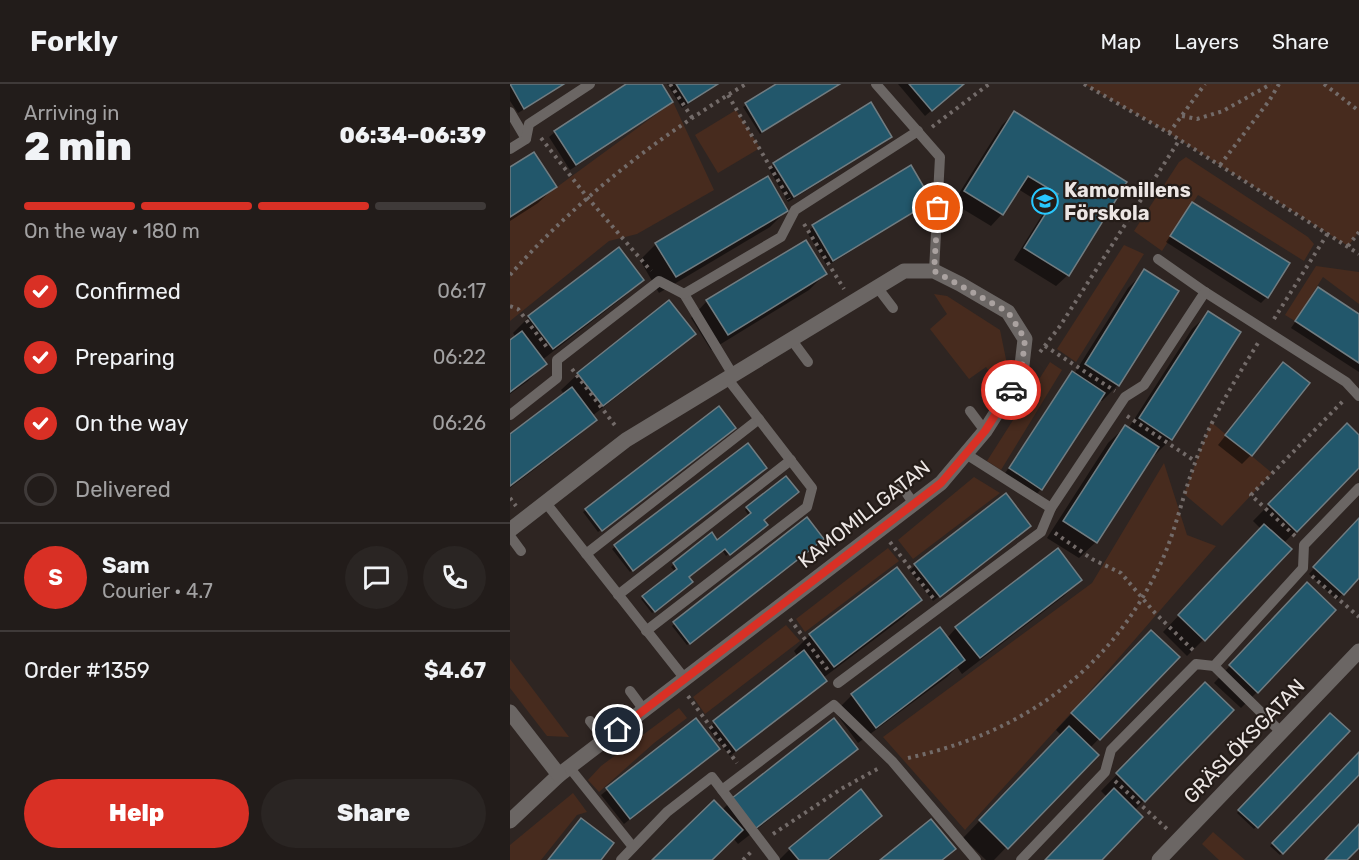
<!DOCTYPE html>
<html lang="en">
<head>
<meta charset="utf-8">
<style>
	:root { --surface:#221c1a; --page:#2a2523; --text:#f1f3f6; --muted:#a2a1a2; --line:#3f3a39; --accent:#d93025 }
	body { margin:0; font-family:Rubik,sans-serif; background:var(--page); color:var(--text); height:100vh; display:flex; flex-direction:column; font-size:22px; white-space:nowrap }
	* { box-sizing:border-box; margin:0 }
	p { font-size:20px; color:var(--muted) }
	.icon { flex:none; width:33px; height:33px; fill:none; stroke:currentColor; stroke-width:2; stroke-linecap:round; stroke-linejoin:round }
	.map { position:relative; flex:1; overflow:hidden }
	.panel { display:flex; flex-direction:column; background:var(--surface); width:510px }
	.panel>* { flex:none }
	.pin { position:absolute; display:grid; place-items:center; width:51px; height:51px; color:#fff; margin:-26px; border:3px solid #fff; border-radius:50%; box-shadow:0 2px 6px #0007 }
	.courier { position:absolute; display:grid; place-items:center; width:60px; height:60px; margin:-30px; border:4px solid #d93025; border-radius:50%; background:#fff; color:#222; box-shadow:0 2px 8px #0007 }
	.headline em { font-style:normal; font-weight:800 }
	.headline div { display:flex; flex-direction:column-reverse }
	.headline { display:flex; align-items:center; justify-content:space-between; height:102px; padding:0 24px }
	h1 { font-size:39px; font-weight:800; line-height:45px }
	.bar { display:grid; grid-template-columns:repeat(4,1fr); gap:9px 6px; align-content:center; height:72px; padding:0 24px }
	.bar i { height:8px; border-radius:4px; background:var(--line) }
	.bar .selected { background:var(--accent) }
	.bar p { grid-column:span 4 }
	.line { display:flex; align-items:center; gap:15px; padding:0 24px; border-top:2px solid var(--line) }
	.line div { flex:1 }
	.round { display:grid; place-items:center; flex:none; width:63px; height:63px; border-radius:32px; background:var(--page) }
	ol { padding:0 24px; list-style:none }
	li { display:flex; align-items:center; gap:18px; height:66px }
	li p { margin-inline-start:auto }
	li .icon { padding:6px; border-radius:50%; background:var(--accent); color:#fff; stroke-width:4 }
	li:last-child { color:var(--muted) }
	li i { width:33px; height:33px; border:3px solid var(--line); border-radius:50% }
	.cta { display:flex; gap:12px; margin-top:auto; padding:12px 24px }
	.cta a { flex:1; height:69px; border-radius:36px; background:var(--accent); color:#fff; font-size:24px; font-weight:800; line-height:69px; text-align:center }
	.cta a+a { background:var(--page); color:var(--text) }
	header { display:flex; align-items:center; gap:36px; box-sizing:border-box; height:84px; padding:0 30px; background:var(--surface); border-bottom:2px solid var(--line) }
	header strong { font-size:28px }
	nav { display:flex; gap:33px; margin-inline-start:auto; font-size:21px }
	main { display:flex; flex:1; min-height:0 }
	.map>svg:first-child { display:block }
	.green { fill:#472b1e }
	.shadow { fill:#0007 }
	.building { fill:#22576b; stroke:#717c81; stroke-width:1.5 }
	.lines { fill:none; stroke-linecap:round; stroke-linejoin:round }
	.path { stroke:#736b69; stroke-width:4; stroke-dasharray:3 4.5; stroke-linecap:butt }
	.service { stroke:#6b6664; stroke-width:10 }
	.minor { stroke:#6b6664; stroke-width:15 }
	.done { stroke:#aaa2a0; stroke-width:6; stroke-dasharray:0 10.8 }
	.route { stroke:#d93025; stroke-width:8 }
	.labels { text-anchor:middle; stroke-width:4.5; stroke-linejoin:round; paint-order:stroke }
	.poi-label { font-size:20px; font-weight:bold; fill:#ece6e4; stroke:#241c18; text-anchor:start }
	.street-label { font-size:20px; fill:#ece6e4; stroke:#241c18 }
</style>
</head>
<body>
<header>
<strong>Forkly</strong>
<nav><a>Map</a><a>Layers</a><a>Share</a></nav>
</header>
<main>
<section class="panel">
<div class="headline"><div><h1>2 min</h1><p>Arriving in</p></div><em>06:34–06:39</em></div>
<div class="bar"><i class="selected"></i><i class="selected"></i><i class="selected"></i><i></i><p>On the way · 180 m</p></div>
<ol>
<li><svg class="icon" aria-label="check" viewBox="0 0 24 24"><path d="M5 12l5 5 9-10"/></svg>Confirmed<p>06:17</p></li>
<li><svg class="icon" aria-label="check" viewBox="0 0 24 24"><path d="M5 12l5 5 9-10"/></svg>Preparing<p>06:22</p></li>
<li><svg class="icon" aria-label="check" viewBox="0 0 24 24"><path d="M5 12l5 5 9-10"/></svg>On the way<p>06:26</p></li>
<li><i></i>Delivered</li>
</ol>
<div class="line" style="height:108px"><b class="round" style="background:var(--accent);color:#fff">S</b><div><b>Sam</b><p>Courier · 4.7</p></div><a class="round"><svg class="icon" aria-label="chat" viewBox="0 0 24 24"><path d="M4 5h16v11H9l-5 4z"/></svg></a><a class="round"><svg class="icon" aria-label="phone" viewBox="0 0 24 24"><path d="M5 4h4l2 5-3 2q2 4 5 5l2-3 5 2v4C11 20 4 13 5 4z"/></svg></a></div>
<div class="line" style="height:78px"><div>Order #1359</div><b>$4.67</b></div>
<div class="cta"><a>Help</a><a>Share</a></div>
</section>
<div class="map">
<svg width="849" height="776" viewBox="0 0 849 776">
	<rect width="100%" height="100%" fill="#2e2522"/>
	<!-- green -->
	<g class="green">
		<path d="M574 0H849V148L838 162 659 49Z"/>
		<path d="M163 18 204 106 127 150 99 157 0 237V133L47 103Z"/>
		<path d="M226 26 250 64 208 89 185 51Z"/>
		<path d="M676 73 798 153 804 160 794 177 688 111 652 167 624 147 669 78Z"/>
		<path d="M614 161 634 170 566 278 547 265Z"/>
		<path d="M806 182 849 188V220L813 193 785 237 775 231Z"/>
		<path d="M424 210 437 212 490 246 497 280 485 295 476 283 459 295 420 245 437 230Z"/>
		<path d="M540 278 552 286 491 386 477 377Z"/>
		<path d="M701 338 762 389 712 442 674 410Z"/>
		<path d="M654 379 677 451 706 462 561 629 455 746 373 653 582 499Z"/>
		<path d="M464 393 490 409 403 475 388 456Z"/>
		<path d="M378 464 389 477 295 548 286 535Z"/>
		<path d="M276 541 290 557 195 630 183 613Z"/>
		<path d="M0 575 59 653 37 652 0 604Z"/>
		<path d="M169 624 177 634 144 659 89 708 78 696 91 682Z"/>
		<path d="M63 709 77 728 67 731 31 776H0V761Z"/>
		<path d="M703 748 735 776H709L692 760Z"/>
	</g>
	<!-- shadow -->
	<g class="shadow">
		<path d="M0 0H55L8 29 0 17Z"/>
		<path d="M119 0H150L162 18 156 23 60 86 39 53 45 48Z"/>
		<path d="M157 0H209L172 24Z"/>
		<path d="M269 0H329L250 50 233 23Z"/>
		<path d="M388 0H452L415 32Z"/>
		<path d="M504 29 615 98 558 191 546 202 504 176 537 123 508 105 492 130 481 142 443 119 492 41Z"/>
		<path d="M381 52 375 58 278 118 259 85 264 80Z"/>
		<path d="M400 84 420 117 414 122 317 182 297 148 303 143Z"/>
		<path d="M0 85 45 103 28 119 0 137Z"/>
		<path d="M682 119 757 213 751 219 656 158Z"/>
		<path d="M276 127 260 143 149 209 130 176 146 160Z"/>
		<path d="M635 187 608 301 592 317 589 316 531 405 526 411 494 391 556 295 562 289 564 290 618 204Z"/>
		<path d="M315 190 299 206 201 266 181 234 197 217Z"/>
		<path d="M132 195 115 212 32 276 35 280 18 297 0 310V258L6 254 3 249 19 233Z"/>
		<path d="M808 205 849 232V288L781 244Z"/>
		<path d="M159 219 184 250 167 266 82 332 85 336 68 352 0 404V352L54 310 51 306 68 290Z"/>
		<path d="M699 229 661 355 645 371 643 370 586 458 569 474 537 454 598 359 615 343 618 345 682 245Z"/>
		<path d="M773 280 741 371 732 380 708 361Z"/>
		<path d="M837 341 849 353V382L773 460 694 555 677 572 653 548 751 445 743 437Z"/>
		<path d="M221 346 88 448 73 428 76 426Z"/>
		<path d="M237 361 253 386 120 488 102 465Z"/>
		<path d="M237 424 252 436 254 443 216 472 212 466 177 493 179 501 142 529 131 515 165 488 161 483 164 480 202 450 207 458 239 432 235 426Z"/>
		<path d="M849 435V492L827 516 799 490Z"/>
		<path d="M297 436 310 457 177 561 162 542Z"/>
		<path d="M514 448 423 517 400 487 405 481Z"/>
		<path d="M570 496 554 512 452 590 447 583 437 593 348 659 325 628 342 611 430 545 437 554 446 544Z"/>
		<path d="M410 516 394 533 313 594 310 602 220 672 198 644 288 573 284 567 300 551Z"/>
		<path d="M780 517 747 608 731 624 704 599Z"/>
		<path d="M624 564 667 573 580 664 586 671 484 776H476L453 754 552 652 546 646Z"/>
		<path d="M679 616 722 626 625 726 590 776H536L597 713 591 707Z"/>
		<path d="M820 631 838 647 744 745 727 729Z"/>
		<path d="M185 636 202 670 114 740 91 711Z"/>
		<path d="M346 665 329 681 228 760 223 754 200 776H144L212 726 222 716Z"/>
		<path d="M849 670V688L770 771 760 762Z"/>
		<path d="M370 732 354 748 320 776H269L280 765Z"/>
	</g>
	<!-- building -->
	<g class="building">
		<path d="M0 0H54L14 25Z"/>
		<path d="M116 0H152L163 18 66 81 44 47Z"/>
		<path d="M166 0H208L178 19Z"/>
		<path d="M266 0H330L252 48 235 19Z"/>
		<path d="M399 0H454L422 27Z"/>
		<path d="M361 18 382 53 284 113 263 79Z"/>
		<path d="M504 27 617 98 559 192 514 164 548 110 518 92 493 131 454 107Z"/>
		<path d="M24 68 47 103 0 133V83Z"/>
		<path d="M401 81 422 117 323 177 302 141Z"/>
		<path d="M258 92 278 127 166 193 145 159Z"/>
		<path d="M682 118 780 179 758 214 660 152Z"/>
		<path d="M296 156 317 190 218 251 196 216Z"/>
		<path d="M109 163 134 196 43 265 18 232Z"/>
		<path d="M634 185 669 207 609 302 575 280Z"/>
		<path d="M808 203 849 230V279L785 237Z"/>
		<path d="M159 216 186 250 93 322 67 289Z"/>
		<path d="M698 227 731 248 662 356 629 334Z"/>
		<path d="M12 247 37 280 0 308V256Z"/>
		<path d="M773 278 800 299 742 372 715 351Z"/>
		<path d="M562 287 595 309 532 406 499 384Z"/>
		<path d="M62 303 87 336 0 402V350Z"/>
		<path d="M209 322 226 344 92 447 75 425Z"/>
		<path d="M837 339 849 351V384L787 448 758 420Z"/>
		<path d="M615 341 649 363 587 459 553 437Z"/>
		<path d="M238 359 257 384 123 487 104 461Z"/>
		<path d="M276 392 289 408 254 436 258 441 220 471 215 465 179 493 183 498 145 528 132 512 167 485 163 479 202 448 207 456 241 429 236 423Z"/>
		<path d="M496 409 521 442 430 513 404 480Z"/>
		<path d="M297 433 314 455 180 560 163 538Z"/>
		<path d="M849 434V494L834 511 803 483Z"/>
		<path d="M754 440 782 465 695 557 668 531Z"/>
		<path d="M548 464 572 496 470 574 445 543Z"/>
		<path d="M387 483 412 516 324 583 299 550Z"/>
		<path d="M797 498 826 526 748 609 719 581Z"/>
		<path d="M430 543 455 576 366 644 341 610Z"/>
		<path d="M641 546 670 573 590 656 561 629Z"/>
		<path d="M294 566 317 597 226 667 203 637Z"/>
		<path d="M695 598 724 626 635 718 606 689Z"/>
		<path d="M820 629 840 647 748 744 728 726Z"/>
		<path d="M186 634 210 665 120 735 96 704Z"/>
		<path d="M324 634 348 665 245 745 221 715Z"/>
		<path d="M559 642 589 671 498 765 469 736Z"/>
		<path d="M849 668V691L773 770 762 759Z"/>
		<path d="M604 704 633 733 592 776H535Z"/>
		<path d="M351 705 372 732 318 776H289L279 764Z"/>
		<path d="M204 716 233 746 202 776H142Z"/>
		<path d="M71 734 104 759 91 776H38Z"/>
		<path d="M421 735 446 765 432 776H370Z"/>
		<path d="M849 740V764L837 776H815Z"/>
	</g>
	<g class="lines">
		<!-- path -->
		<g class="path">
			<path d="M160 0 183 35"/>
			<path d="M574 0 659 49 849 170"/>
			<path d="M814 0 849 27"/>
			<path d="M218 11 279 115"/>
			<path d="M672 32 687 35 713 27 761 0"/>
			<path d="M422 43 479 0"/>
			<path d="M659 49 695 0"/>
			<path d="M31 54 77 113 141 187"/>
			<path d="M710 81 759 17 769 0"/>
			<path d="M294 140 334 205"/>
			<path d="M838 162 849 148"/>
			<path d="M0 191C68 114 149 52 236 0"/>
			<path d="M0 222 8 225 39 266"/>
			<path d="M764 235 818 149"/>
			<path d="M535 262 605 307"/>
			<path d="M530 268 550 242 670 55"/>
			<path d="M62 285 107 344"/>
			<path d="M617 332 685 377"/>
			<path d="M0 414 6 422"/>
			<path d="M545 449 582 475 611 489 645 529 684 567"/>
			<path d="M785 452 741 411 835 315"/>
			<path d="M380 458 423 514"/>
			<path d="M802 492 849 533"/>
			<path d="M280 535 320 589"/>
			<path d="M178 612 227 679"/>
			<path d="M398 674C511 649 598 589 649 483 665 450 672 413 685 379 700 336 724 298 748 259"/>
			<path d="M605 697 657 745"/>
			<path d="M263 750 331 705 371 683"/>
			<path d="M233 776 243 766"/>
		</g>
		<!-- service -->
		<g class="service">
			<path d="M366 0 430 73 424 187"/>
			<path d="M0 28 16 55"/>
			<path d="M0 65 16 55 19 40 80 0"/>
			<path d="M648 175 695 208 836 298 849 312"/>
			<path d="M367 203 383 224"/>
			<path d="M174 210 223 291"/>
			<path d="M281 255 298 278"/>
			<path d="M460 327 475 347"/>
			<path d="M0 331 47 294V276L149 197 174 210 271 153 285 126 408 47"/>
			<path d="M456 370 541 424"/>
			<path d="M390 400 404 420"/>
			<path d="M36 419 175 595"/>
			<path d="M0 452 11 467"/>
			<path d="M76 470 249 335"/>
			<path d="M108 511 281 376"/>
			<path d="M136 547 297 423 302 404 217 294"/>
			<path d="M704 582 771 648"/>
			<path d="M328 599 531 448 541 424 615 313 634 301 695 208"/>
			<path d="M120 607 134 626"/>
			<path d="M80 637 95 656"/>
			<path d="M59 683 123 763"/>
			<path d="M212 706 265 776"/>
			<path d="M111 776 157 728 202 693 212 706 324 621 382 677 466 776"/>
			<path d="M511 776 595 688 601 666 686 580 704 582 793 484 794 461 849 404"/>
		</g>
		<!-- minor -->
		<g class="minor">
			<path d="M0 446 116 356 394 187H424L450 200 498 228 515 255 511 290 475 347 431 399 49 691 0 737"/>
			<path d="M0 628 49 691"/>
			<path d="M649 776 849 567"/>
		</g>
	</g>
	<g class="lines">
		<!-- done -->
		<path class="done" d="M428 124 424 187 498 228 515 255 511 291 501 306"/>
		<!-- route -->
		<path class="route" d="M108 646 431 399 475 347 501 306"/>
	</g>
	<!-- icons -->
	<defs>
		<g id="school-ring" transform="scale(1.35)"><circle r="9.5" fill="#241c18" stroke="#28c8ff" stroke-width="1.5"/><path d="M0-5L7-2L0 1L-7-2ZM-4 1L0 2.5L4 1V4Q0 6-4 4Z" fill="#28c8ff"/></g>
	</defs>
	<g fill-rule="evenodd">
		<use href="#school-ring" x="535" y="117"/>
	</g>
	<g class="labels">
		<!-- poi labels -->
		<g class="poi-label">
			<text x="554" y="113">Kamomillens<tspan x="554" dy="23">Förskola</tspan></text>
		</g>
		<!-- street labels -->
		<g class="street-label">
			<text transform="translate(354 430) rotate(-38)" y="7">KAMOMILLGATAN</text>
			<text transform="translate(734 657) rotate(-46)" y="7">GRÄSLÖKSGATAN</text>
		</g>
	</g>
</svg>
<div class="pin" style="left:428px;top:124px;background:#ea580c"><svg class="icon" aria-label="bag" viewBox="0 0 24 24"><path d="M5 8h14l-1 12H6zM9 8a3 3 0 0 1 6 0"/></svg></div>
<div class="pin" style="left:108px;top:646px;background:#1f2937"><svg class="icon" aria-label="home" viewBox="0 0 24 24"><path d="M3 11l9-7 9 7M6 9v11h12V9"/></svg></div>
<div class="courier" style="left:501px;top:306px"><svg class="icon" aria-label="car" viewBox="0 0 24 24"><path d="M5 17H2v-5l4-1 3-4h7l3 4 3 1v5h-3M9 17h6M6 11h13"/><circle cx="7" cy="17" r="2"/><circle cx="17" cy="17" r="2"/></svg></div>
</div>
</main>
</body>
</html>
